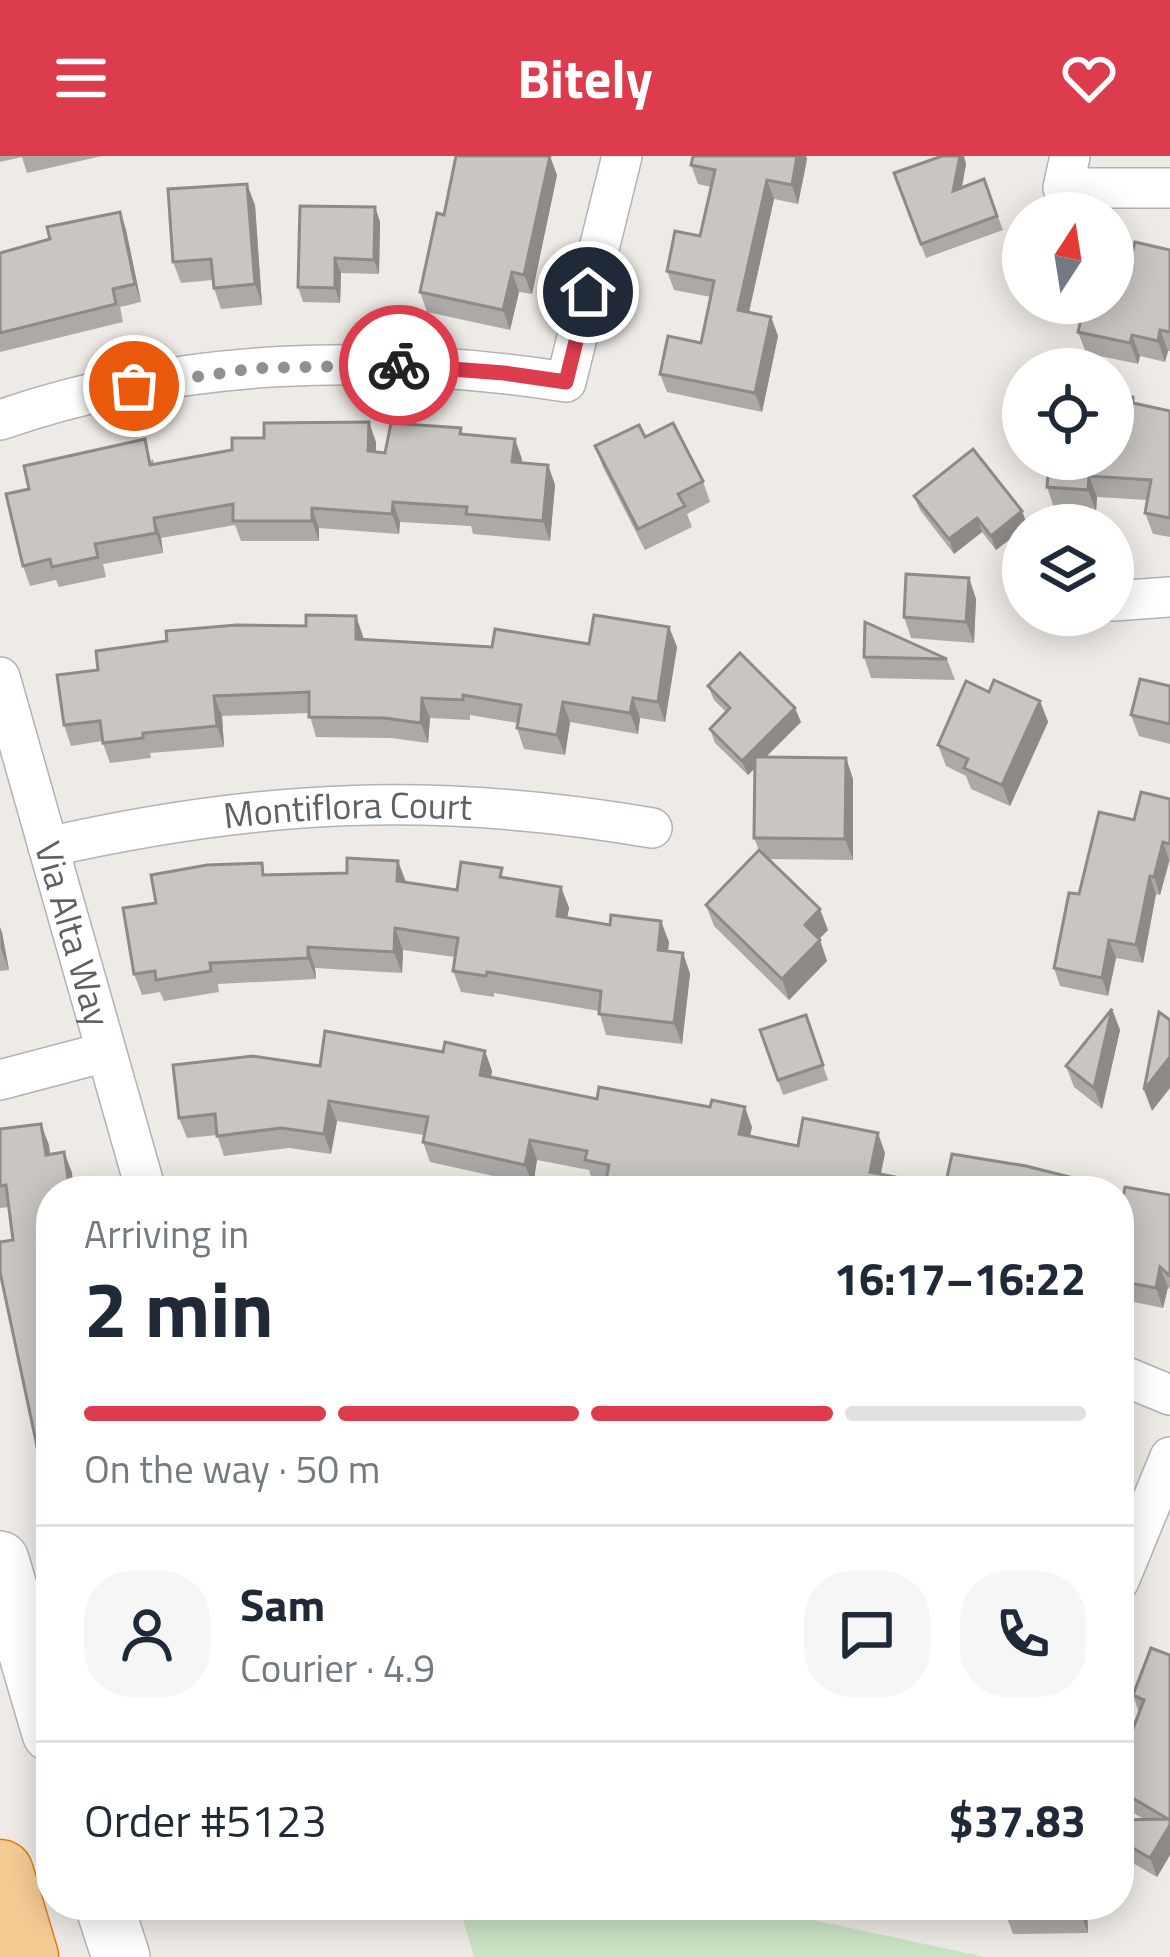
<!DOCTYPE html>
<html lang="en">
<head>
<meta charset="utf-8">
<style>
	:root { --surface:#fff; --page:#f6f6f7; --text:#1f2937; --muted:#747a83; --line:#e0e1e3; --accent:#dd3c4d }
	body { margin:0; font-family:"Titillium Web",sans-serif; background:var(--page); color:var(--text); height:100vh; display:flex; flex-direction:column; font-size:45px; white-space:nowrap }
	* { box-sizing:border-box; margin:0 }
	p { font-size:39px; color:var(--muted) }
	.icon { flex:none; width:66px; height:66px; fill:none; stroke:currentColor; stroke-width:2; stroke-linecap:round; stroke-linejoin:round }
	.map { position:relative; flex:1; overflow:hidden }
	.details { position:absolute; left:36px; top:1020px; width:1098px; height:744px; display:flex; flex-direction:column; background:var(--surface); border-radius:48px; box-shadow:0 6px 30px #0003 }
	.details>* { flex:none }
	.needle { width:78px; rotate:12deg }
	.buttons { position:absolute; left:1002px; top:36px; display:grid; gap:24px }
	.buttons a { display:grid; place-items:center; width:132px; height:132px; border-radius:50%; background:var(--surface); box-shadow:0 6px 30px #0003; font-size:60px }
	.pin { position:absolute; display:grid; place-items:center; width:102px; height:102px; color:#fff; margin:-51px; border:6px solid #fff; border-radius:50%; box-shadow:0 3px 12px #0007 }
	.courier { position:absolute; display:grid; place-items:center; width:120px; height:120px; margin:-60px; border:9px solid #dd3c4d; border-radius:50%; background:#fff; color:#222; box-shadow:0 3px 15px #0007 }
	.headline em { font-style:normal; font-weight:700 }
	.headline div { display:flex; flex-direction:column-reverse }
	.headline { display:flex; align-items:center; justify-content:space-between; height:204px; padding:0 48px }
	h1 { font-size:78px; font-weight:700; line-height:90px }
	.bar { display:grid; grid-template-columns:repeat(4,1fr); gap:18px 12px; align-content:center; height:144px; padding:0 48px }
	.bar i { height:15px; border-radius:9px; background:var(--line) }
	.bar .selected { background:var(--accent) }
	.bar p { grid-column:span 4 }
	.line { display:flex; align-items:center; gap:30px; padding:0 48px; border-top:3px solid var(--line) }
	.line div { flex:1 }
	.round { display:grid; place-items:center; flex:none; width:126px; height:126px; border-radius:48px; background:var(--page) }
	header { display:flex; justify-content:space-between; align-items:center; height:156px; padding:0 48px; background:var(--accent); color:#fff; font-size:54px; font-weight:700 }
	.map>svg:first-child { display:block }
	.green { fill:#c9e4c3 }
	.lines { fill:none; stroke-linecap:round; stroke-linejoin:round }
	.street-casing { stroke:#b0b3b6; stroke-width:42 }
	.secondary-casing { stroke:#b1b5b8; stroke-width:60 }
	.highway-casing { stroke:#e27a10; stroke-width:69 }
	.street { stroke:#fff; stroke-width:39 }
	.secondary { stroke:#fff; stroke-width:57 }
	.highway { stroke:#f5cb94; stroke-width:66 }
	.wall { fill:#ada9a6 }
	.shaded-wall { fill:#8d8a87 }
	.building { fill:#c9c5c1; stroke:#8d8a87; stroke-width:3 }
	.done { stroke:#8f9191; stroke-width:12; stroke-dasharray:0 21.6 }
	.route { stroke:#dd3c4d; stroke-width:15 }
	.labels { text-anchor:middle; stroke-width:9; stroke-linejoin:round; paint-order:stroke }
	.street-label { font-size:36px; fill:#5c6164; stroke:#fff }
</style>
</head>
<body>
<header><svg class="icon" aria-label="menu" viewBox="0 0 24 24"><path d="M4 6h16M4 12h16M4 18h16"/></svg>Bitely<svg class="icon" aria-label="heart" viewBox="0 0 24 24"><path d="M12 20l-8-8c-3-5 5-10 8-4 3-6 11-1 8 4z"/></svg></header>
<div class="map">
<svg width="1170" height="1801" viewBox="0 0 1170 1801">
	<rect width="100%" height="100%" fill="#eeeae5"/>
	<!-- green -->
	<path class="green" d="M459 1749H744L985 1801H474Z"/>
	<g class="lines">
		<!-- street casing -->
		<g class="street-casing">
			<g id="street">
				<path d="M1070 0 1063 32H1170"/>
				<path d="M0 264C181 201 378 197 566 226L622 0"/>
				<path d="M1113 445 1170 441"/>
				<path id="s1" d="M0 521 146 1035"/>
				<path id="s2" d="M48 691C261 643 437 635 652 672"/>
				<path d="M0 924 106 896"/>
				<path d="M1119 1218 1170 1239"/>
				<path d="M1119 1425 1170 1301"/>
			</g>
		</g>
		<!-- secondary casing -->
		<g class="secondary-casing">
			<g id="secondary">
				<path d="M0 1404 51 1577"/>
				<path d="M104 1749 121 1801"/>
			</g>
		</g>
		<!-- highway casing -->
		<g class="highway-casing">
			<path id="highway" d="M0 1717 25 1801"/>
		</g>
		<!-- street -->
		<use href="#street" class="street"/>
		<!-- secondary -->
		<use href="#secondary" class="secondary"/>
		<!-- highway -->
		<use href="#highway" class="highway"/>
	</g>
	<!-- wall -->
	<g class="wall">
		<path d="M0 0H102L27 17 22 1 0 6Z"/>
		<path d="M807 3 798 48 774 43 749 157 771 161 778 180 762 256 667 236 660 218 701 187 711 141 674 134 667 115 700 80 711 31 698 28 691 9Z"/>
		<path d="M966 8 962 32 984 23 1003 74 926 102 894 17Z"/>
		<path d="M557 19 532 138 519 136 510 174 427 156 420 136 444 59Z"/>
		<path d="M255 49 262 149 221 153 214 132 213 124 181 127 173 106Z"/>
		<path d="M375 51 380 66 379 118 341 117 340 147 303 146 298 131Z"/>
		<path d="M120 56 126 74 141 146 120 151 123 166 0 196V97L50 83Z"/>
		<path d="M1170 94V195H1168L1165 206 1140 200 1138 208 1086 197 1078 176 1132 98Z"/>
		<path d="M1136 248 1170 255V381L1153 378 1145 357 1147 344 1097 341 1096 355 1054 352 1047 331Z"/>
		<path d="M461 272 463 279 522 303 521 307 548 309 555 329 550 385 473 378 471 370 400 366 399 378 319 372V385H241L235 369 161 382 163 397 103 408 106 421 59 431 56 424 30 430 23 410 153 303 154 309 376 286V296L385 297Z"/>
		<path d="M645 281 703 325 710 346 687 358 692 371 645 394 603 311 595 290Z"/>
		<path d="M914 340 1022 355 1027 369H1023V373L996 394 982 376 954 398 920 354Z"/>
		<path d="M969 422 976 443 974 487 911 482 904 461Z"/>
		<path d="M669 471 677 491 665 566 640 562 638 578 570 566 565 599 524 593 517 572 518 567 470 559V564L430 562 428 587 391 582 316 581 309 557 222 560 224 591 150 597 151 602 110 607 102 585 71 590 64 569 363 480V484L492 491 589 488Z"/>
		<path d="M864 501 947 503 955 524 871 522Z"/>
		<path d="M708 530 801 566 765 601 846 602 853 623V704L768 703 828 774 819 783 827 805 789 844 714 770 706 749 759 694 754 682 755 612 748 619 715 587 710 573 726 556 714 544Z"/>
		<path d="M1170 530V588L1139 580 1131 559Z"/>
		<path d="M989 536 1040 545 1048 566 1010 650 971 633 966 620 946 610 938 589Z"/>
		<path d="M1170 643V704L1160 739 1156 738 1143 807 1116 802 1108 840 1060 830 1054 812 1079 738 1134 664Z"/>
		<path d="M266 719 406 727 457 734 505 722 561 731 569 752 567 761 669 786 668 795 683 797 690 818 682 888 606 879 599 855 494 837V841L461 836 453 815 455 801 403 794 402 817 315 812 316 823 218 828 219 836 164 845 160 836 142 839 134 818 156 747Z"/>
		<path d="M0 771 9 814 0 815Z"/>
		<path d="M1112 853 1120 874 1102 953 1074 931 1066 910Z"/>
		<path d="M806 859 828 924 783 939 760 874Z"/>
		<path d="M485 895 492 915 491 921 597 943 752 971 750 980 798 990 885 997 881 1018 945 1031 1074 1022 1079 1035H610L607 1027 592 1024 589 1014 537 1004 533 1029 430 1006 423 986 424 979 337 965 331 998 289 992 224 1000 217 979 187 982 179 962 320 910 443 896Z"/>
		<path d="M41 968 50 998 64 996 72 1017 51 1035V1342L44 1323 9 1051 0 1052V973Z"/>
		<path d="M1170 1039V1133L1168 1131 1163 1152 1119 1143V1063Z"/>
		<path d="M1170 1499V1699L1157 1721 1119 1699V1664L1144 1663 1119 1649V1600L1129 1583 1139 1557 1133 1539Z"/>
		<path d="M1005 1749H1087L1088 1777 1013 1778 1006 1759Z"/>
	</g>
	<!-- shaded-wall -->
	<g class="shaded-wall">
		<path d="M550 0 557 19 532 138 524 119Z"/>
		<path d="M797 0H806L807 3 798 48 792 29Z"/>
		<path d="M960 0H964L966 8 958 50 953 35Z"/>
		<path d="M767 24 774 43 745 173 738 154Z"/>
		<path d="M247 28 255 49 262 149 255 128Z"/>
		<path d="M375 51 380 66 379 118 374 104Z"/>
		<path d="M120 56 126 74 141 146 135 128Z"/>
		<path d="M335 102 341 117 340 147 335 132Z"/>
		<path d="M512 116 519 136 510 174 503 154Z"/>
		<path d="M771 161 778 180 762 256 755 237Z"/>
		<path d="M1160 174 1168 195 1165 206 1158 185Z"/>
		<path d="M1132 179 1140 200 1138 208 1130 187Z"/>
		<path d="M369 266 376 286V315L368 295Z"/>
		<path d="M515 283 522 303 520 326 512 306Z"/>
		<path d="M548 309 555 329 550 385 543 365Z"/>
		<path d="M1089 320 1097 341 1096 355 1088 334Z"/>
		<path d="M393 346 400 366 399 378 392 358Z"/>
		<path d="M312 352 319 372V385L312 365Z"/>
		<path d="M1022 355 1027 369H1023V373L996 394 991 380Z"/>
		<path d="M154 362 161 382 163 397 156 377Z"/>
		<path d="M977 362 982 376 954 398 949 383Z"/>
		<path d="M969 422 976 443 974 487 966 466Z"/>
		<path d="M356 460 363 480V503L356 483Z"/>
		<path d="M669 471 677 491 665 566 658 546Z"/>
		<path d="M214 540 222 560 224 591 217 570Z"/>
		<path d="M422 542 430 562 428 587 421 567Z"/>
		<path d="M633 542 640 562 638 578 630 557Z"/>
		<path d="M1040 545 1048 566 1010 650 1002 629Z"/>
		<path d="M563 546 570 566 565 599 557 579Z"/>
		<path d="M795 552 801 566 748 619 742 605Z"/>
		<path d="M846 602 853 623V704L845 683Z"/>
		<path d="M1163 686 1169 704 1160 739 1154 721Z"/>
		<path d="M398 705 406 726 397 725Z"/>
		<path d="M1150 720 1156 738 1143 807 1136 789Z"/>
		<path d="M561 731 569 752 564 781 557 760Z"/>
		<path d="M820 753 828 774 812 790 805 769Z"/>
		<path d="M661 765 669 786 665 815 658 794Z"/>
		<path d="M0 771 2 776 9 814 1 793Z"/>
		<path d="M395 772 403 794 402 817 394 796Z"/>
		<path d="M820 784 827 805 789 844 782 823Z"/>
		<path d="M1109 784 1116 802 1108 840 1102 822Z"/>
		<path d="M308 791 315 812 316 823 308 802Z"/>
		<path d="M683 797 690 818 682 888 674 867Z"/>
		<path d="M1112 853 1120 874 1102 953 1094 932Z"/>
		<path d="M485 895 492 915 487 939 480 919Z"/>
		<path d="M1170 901V932L1152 955 1144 934Z"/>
		<path d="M329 945 337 965 331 998 324 978Z"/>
		<path d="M745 951 752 971 746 998 739 978Z"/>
		<path d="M41 968 49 989 53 1020 46 999Z"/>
		<path d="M878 977 885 997 877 1035 870 1016Z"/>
		<path d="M530 984 537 1004 533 1029 525 1009Z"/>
		<path d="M64 996 72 1017 74 1035H70Z"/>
		<path d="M1160 1111 1168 1131 1163 1152 1156 1132Z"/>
		<path d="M1170 1669V1699L1157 1721 1150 1702Z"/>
		<path d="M1081 1749H1087L1088 1777 1081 1758Z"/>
	</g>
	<!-- building -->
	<g class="building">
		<path d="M456 0H550L524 119 512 116 503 154 420 136 437 57 444 59Z"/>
		<path d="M693 0H797L792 29 767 24 738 154 771 161 755 237 660 218 668 180 701 187 714 125 667 115 675 75 700 80 715 14 691 9Z"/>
		<path d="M942 0H960L953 35 984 23 997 60 921 88 894 17Z"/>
		<path d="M247 28 255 128 214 132 211 103 173 106 168 33Z"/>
		<path d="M300 50 375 51 374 104 335 102V132L298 131Z"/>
		<path d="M120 56 135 128 113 133 116 148 0 177V97L50 83 47 71Z"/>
		<path d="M1135 86 1170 94V176L1160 174 1158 185 1132 179 1130 187 1078 176 1085 147H1113V94L1132 98Z"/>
		<path d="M1113 239 1133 241V247L1170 255V362L1145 357 1151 324 1089 320 1088 334 1047 331 1049 303H1113Z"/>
		<path d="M369 266 368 295 385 297 391 267 461 272 460 278 515 283 512 306 548 309 543 365 466 358 467 351 393 346 392 358 312 352V365H233V348L154 362 156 377 95 388 98 401 52 411 50 403 23 410 6 338 29 333 24 310 145 283 150 309 232 294V282H264V267Z"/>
		<path d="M673 267 703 325 678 338 685 350 638 373 595 290 639 269 645 281Z"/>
		<path d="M973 293 1022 355 991 380 977 362 949 383 914 340Z"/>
		<path d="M906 418 969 422 966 466 904 461Z"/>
		<path d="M306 459 356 460V483L492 491 495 473 589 488 594 459 669 471 658 546 633 542 630 557 563 546 557 579 517 572 521 549 463 539V544L422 542 421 567 384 562 309 561V536L214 540 217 570 143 577V582L103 587 100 565 64 569 57 519 98 514 96 495 167 485 166 475 236 469 306 470Z"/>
		<path d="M865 466 947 503 864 501Z"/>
		<path d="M740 497 795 552 742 605 710 573 730 552 708 530Z"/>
		<path d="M1140 523 1170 530V568L1131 559Z"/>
		<path d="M994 524 1040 545 1002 629 964 612 968 603 938 589 966 525 989 536Z"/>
		<path d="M755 601 846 602 845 683 754 682Z"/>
		<path d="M1141 636 1170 643V688L1163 686 1154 721 1150 720 1136 789 1109 784 1102 822 1054 812 1069 737 1079 738 1099 656 1134 664Z"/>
		<path d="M759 694 820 753 805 769 820 784 782 823 706 749Z"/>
		<path d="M347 702 398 705 397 725 457 734 461 706 502 712 500 721 561 731 557 760 610 769 611 759 661 765 658 794 683 797 674 867 599 858 601 835 487 816 486 820 453 815 458 782 395 772 394 796 308 791V802L210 807 211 815 156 824 155 815 134 818 123 752 156 747 151 719 207 709 262 707 263 719 347 717Z"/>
		<path d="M1112 853 1094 932 1066 910Z"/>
		<path d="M1159 856 1170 864V901L1144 934Z"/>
		<path d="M806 859 823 909 778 924 760 874Z"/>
		<path d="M325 875 443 896 445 886 485 895 480 919 597 943 599 931 710 951 712 944 745 951 739 978 798 990 803 962 878 977 870 1016 945 1031 952 998 1026 1010 1074 1022 1071 1035H773L734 1027 732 1035H661L606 1024 609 1009 585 1004 587 995 530 984 525 1009 423 986 428 961 329 945 324 978 281 972 217 980 215 958 179 962 173 909 253 900 320 910Z"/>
		<path d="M41 968 46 999 64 996 70 1035H51V1321L44 1323 0 1116V1086L13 1084 6 1029 0 1030V973Z"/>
		<path d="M1125 1031 1170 1039V1120L1160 1111 1156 1132 1119 1125V1063Z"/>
		<path d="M1151 1492 1170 1499V1669L1150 1702 1119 1684V1664L1168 1663 1119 1634V1600L1129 1583 1144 1544 1133 1539Z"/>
		<path d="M1006 1749H1081V1758L1006 1759Z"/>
	</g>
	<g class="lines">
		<!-- done -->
		<path class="done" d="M134 230 257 212 399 209"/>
		<!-- route -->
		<path class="route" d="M399 209 504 217 566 226 588 136"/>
	</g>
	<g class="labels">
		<!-- street labels -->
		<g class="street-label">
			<text dy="13" stroke="none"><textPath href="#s2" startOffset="303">Montiflora Court</textPath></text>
			<text dy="13" stroke="none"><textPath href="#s1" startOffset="267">Via Alta Way</textPath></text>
		</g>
	</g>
</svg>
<div class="buttons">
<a><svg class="needle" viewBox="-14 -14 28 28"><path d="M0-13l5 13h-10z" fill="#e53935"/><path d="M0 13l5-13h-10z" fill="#747a83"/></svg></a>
<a><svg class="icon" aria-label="locate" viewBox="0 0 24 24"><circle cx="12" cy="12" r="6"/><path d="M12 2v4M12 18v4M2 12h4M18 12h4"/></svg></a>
<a><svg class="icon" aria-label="layers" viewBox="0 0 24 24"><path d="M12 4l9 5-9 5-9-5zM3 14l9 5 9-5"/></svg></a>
</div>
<div class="pin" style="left:134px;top:230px;background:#ea580c"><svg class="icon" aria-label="bag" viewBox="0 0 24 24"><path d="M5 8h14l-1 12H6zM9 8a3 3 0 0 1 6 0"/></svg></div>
<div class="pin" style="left:588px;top:136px;background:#1f2937"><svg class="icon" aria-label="home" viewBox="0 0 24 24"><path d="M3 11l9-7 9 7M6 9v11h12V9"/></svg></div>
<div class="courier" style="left:399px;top:209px"><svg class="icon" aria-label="bike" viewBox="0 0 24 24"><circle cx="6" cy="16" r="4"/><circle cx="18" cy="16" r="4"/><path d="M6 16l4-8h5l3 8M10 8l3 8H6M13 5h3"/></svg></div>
<section class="details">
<div class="headline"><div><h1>2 min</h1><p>Arriving in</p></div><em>16:17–16:22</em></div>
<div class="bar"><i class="selected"></i><i class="selected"></i><i class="selected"></i><i></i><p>On the way · 50 m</p></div>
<div class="line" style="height:216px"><a class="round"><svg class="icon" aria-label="person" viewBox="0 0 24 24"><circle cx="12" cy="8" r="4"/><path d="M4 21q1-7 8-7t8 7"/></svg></a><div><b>Sam</b><p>Courier · 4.9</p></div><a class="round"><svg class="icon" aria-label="chat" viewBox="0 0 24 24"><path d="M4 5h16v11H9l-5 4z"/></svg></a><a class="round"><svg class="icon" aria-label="phone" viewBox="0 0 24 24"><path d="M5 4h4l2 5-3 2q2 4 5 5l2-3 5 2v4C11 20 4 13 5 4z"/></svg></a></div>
<div class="line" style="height:156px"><div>Order #5123</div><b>$37.83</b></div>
</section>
</div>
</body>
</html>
